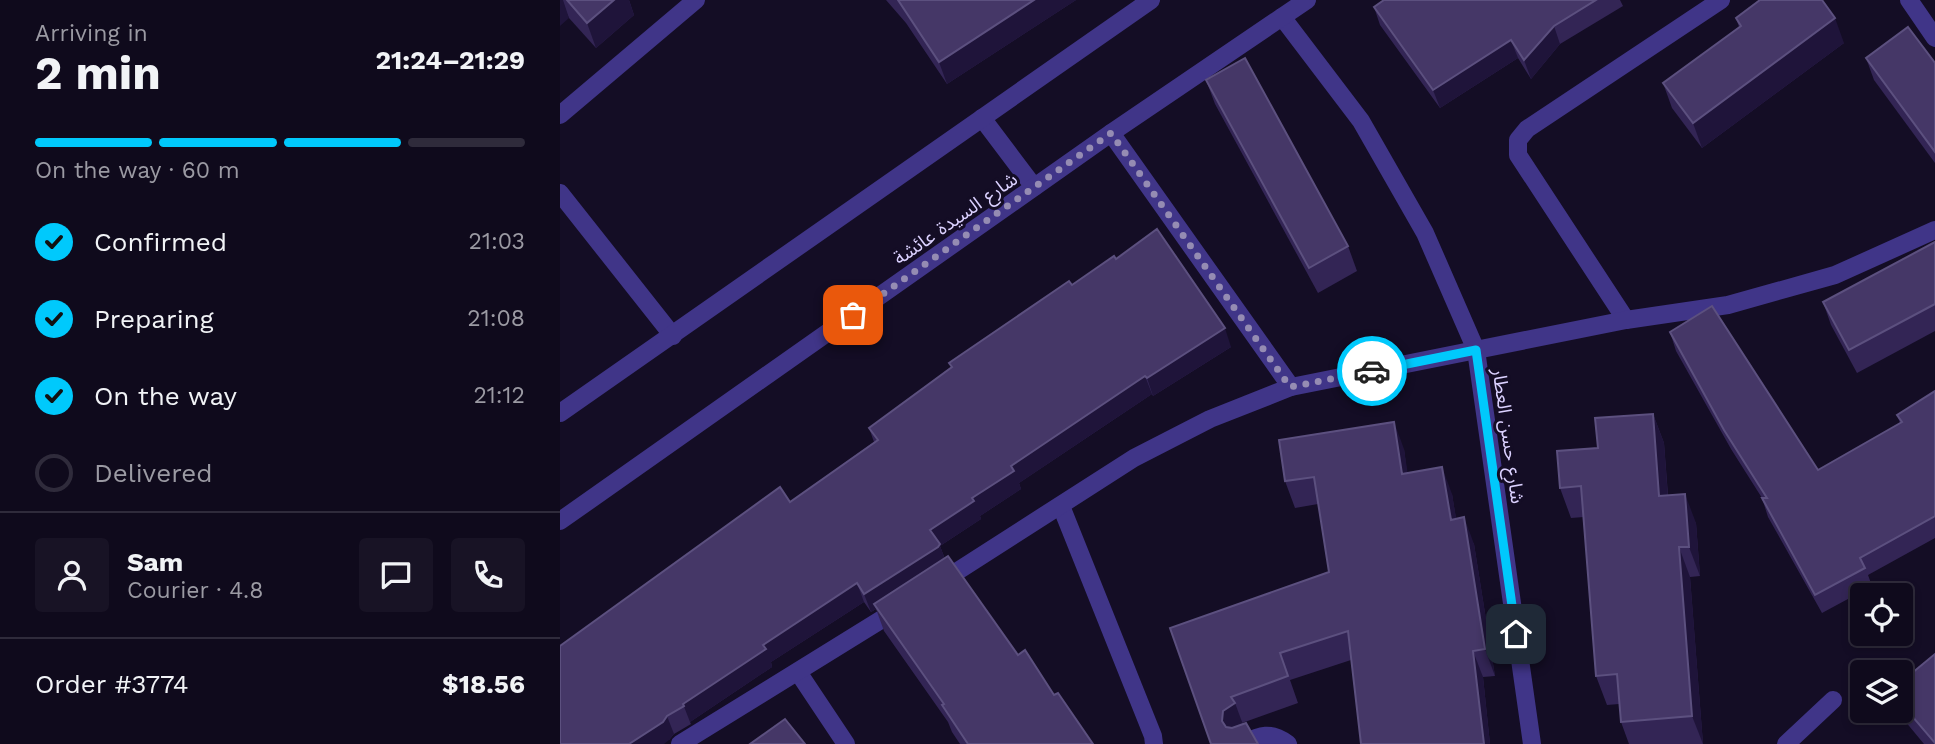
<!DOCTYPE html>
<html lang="en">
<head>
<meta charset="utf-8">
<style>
	:root { --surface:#0f0a1c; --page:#181325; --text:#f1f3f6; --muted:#9b9aa3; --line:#2f2b3b; --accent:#00c9fc }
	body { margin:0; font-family:"Work Sans","Noto Sans Arabic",sans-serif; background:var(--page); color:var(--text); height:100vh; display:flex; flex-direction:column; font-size:26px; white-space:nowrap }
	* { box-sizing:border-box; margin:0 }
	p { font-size:23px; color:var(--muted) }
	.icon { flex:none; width:38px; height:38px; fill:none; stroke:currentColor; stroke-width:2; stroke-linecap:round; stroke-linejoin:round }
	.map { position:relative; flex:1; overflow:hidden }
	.panel { display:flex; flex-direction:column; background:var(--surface); width:560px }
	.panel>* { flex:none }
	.fabs { position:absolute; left:1290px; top:583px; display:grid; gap:14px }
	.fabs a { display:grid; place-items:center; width:63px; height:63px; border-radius:7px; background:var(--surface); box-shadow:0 4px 10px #0003,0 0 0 2px var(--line); font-size:35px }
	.pin { position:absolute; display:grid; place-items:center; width:60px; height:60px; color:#fff; margin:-30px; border-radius:14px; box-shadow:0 4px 10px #0006 }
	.courier { position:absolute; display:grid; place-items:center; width:70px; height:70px; margin:-35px; border:5px solid #00c9fc; border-radius:50%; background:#fff; color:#222; box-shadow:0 2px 9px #0007 }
	.head em { font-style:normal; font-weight:700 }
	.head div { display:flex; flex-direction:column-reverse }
	.head { display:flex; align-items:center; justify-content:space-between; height:119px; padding:0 35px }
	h1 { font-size:46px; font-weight:700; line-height:52px }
	.bar { display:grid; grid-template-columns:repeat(4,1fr); gap:10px 7px; align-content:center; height:84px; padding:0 35px }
	.bar i { height:9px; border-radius:5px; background:var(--line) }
	.bar .selected { background:var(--accent) }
	.bar p { grid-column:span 4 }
	.line { display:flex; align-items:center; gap:18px; padding:0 35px; border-top:2px solid var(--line) }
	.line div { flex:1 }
	.round { display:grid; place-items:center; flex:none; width:74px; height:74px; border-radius:7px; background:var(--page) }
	ol { padding:0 35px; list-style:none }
	li { display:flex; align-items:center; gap:21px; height:77px }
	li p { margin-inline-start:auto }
	li .icon { padding:7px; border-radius:50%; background:var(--accent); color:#111; stroke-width:4 }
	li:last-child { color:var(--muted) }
	li i { width:38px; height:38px; border:4px solid var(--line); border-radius:50% }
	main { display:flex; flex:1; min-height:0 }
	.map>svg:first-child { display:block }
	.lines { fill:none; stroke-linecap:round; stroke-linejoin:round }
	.minor { stroke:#403588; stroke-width:18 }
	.tertiary { stroke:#403588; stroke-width:18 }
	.wall { fill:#332555 }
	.shaded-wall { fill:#1f143a }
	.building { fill:#453767; stroke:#5c507f; stroke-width:2 }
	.done { stroke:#958cb3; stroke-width:7; stroke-dasharray:0 12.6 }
	.route { stroke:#00c9fc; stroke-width:9 }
	.labels { text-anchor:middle; stroke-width:6; stroke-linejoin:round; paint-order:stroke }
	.street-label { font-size:19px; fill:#dbd1ff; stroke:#140d25 }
</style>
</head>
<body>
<main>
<section class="panel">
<div class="head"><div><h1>2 min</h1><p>Arriving in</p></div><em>21:24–21:29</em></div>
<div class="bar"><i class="selected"></i><i class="selected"></i><i class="selected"></i><i></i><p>On the way · 60 m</p></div>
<ol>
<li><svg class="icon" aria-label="check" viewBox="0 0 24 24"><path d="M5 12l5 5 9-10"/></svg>Confirmed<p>21:03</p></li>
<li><svg class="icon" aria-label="check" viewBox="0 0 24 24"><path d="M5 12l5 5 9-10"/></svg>Preparing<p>21:08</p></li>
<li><svg class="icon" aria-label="check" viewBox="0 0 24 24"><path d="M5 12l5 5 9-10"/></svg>On the way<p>21:12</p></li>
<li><i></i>Delivered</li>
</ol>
<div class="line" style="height:126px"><a class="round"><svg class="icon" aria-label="person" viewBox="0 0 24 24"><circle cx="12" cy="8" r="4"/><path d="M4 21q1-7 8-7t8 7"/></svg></a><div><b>Sam</b><p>Courier · 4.8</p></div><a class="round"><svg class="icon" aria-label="chat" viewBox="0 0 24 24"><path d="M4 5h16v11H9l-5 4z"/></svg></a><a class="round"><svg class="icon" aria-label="phone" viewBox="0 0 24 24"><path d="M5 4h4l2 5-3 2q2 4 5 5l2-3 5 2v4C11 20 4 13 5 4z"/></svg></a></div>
<div class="line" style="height:91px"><div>Order #3774</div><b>$18.56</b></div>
</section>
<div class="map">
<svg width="1375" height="744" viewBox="0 0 1375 744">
	<rect width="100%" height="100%" fill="#140d25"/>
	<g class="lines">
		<!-- minor -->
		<g class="minor">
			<path d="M1349 0 1375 38"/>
			<path d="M722 17 801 121 865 233 916 350 972 744"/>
			<path d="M0 115 136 0"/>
			<path d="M551 133 731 387"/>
			<path d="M0 193 113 336"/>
			<path d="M1066 320 958 155V140L967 129 1161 0"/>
			<path d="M501 506 593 736 594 744"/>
			<path d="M379 583 574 458 650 419 731 387 1066 320 1168 305 1275 275 1375 230"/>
			<path d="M238 672 286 744"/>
			<path d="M120 744 340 608"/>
			<path d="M682 744C701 735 710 731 728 744"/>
			<path d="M1226 744 1273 700"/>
		</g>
		<!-- tertiary -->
		<g class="tertiary">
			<path d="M422 118 474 187"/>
			<path d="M0 413 591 0"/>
			<path d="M0 521 551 133 747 0"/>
		</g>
	</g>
	<!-- wall -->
	<g class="wall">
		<path d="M0 0H69L74 15 36 48 9 18Z"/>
		<path d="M326 0H516L387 84 346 23Z"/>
		<path d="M824 0H1060L1063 6 1000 44 971 79 958 58 880 108 820 25 814 7Z"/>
		<path d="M1176 18 1284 43 1142 148 1112 108 1103 83 1179 27Z"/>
		<path d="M1306 58 1375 63V163L1314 80Z"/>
		<path d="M646 80 788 246 797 271 758 293 655 104Z"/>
		<path d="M1375 242V331L1297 373 1271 325 1263 302Z"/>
		<path d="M556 259 671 347 593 396 592 394 459 483 461 489 420 516 421 519 380 546 385 559 458 655 494 695 533 744H400L392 732 388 722 324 631 316 609 311 612 304 602 211 662 212 667 130 722 131 724 114 734 109 740 0 744 230 502 314 442 309 428 391 367 389 363 512 285Z"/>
		<path d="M1110 332 1258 470 1340 423 1337 415 1375 391V538L1308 575 1312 586 1262 613 1208 517 1202 498 1171 449 1116 351Z"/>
		<path d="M1093 414 1104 443 1108 495 1136 523 1140 576 1130 577 1143 744H1069L1061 722 1059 704 1047 705 1036 676 1024 517 1011 518 1000 488Z"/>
		<path d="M844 449 847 473 892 494 896 519 914 544 935 676 923 677 930 744H801L791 660 730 680 738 703 682 723 683 724 610 628 769 572 758 504 735 508 725 481Z"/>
		<path d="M1375 654V744H1364L1340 715 1338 710H1340V683Z"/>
	</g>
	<!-- shaded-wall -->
	<g class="shaded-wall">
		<path d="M0 0H3L9 18 0 26Z"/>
		<path d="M54 0H69L74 15 36 48 27 23Z"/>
		<path d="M474 0H516L387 84 379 62Z"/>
		<path d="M1275 18 1284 43 1142 148 1133 123Z"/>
		<path d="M994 26 1000 44 971 79 964 60Z"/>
		<path d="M951 40 958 58 880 108 873 90Z"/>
		<path d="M665 328 671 347 593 396 587 378Z"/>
		<path d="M585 376 592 394 459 483 461 489 420 516 421 519 380 546 386 562 314 604 316 609 311 612 304 594 370 530 412 498 451 466Z"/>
		<path d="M1093 414 1104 443 1110 526 1099 496Z"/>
		<path d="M834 422 844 449 852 501 842 474Z"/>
		<path d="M882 467 892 494 901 547 891 520Z"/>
		<path d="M1125 494 1136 523 1140 576 1129 547Z"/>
		<path d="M904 517 914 544 935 676 925 649Z"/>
		<path d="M1119 547 1130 577 1143 744 1132 716Z"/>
		<path d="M297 583 304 602 211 662 212 667 130 722 123 704 203 645Z"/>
		<path d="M913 651 923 677 930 744H924Z"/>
		<path d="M675 703 685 730 672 744 662 721 663 711Z"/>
		<path d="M107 716 114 734 109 740 104 744H69Z"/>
	</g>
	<!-- building -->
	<g class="building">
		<path d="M7 0H54L27 23Z"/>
		<path d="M338 0H474L379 62Z"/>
		<path d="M824 0H1036L994 26 964 60 951 40 873 90 814 7Z"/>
		<path d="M1200 0H1262L1275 18 1133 123 1103 83 1181 26 1176 18Z"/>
		<path d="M1348 27 1375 63V152L1306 58Z"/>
		<path d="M685 58 788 246 749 268 646 80Z"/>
		<path d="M597 229 665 328 587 378 585 376 451 466 454 471 412 498 414 501 370 530 380 544 378 547 304 594 297 583 203 645 206 649 123 704 124 706 107 716 103 722 69 744H0V646L220 487 230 502 318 440 309 428 392 367 389 363 509 281 512 285 554 256 556 259Z"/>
		<path d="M1375 242V304L1289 350 1263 302Z"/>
		<path d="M1152 306 1258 470 1342 422 1337 415 1375 391V516L1300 558 1305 568 1255 595 1202 498H1207L1164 430 1110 332Z"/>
		<path d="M1093 414 1099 496 1125 494 1129 547H1119L1132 716 1061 722 1057 674 1036 676 1021 486 1000 488 997 451 1038 448 1035 418Z"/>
		<path d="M834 422 842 474 882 467 891 520 904 517 925 649 913 651 924 744H801L788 631 720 653 728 676 671 697 675 703 663 711 662 721 666 727 672 728 686 723 698 744H651L610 628 769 572 754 477 725 481 719 440Z"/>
		<path d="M388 556 458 655 465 650 494 695 498 693 533 744H408L382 705 384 704 314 604Z"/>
		<path d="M1375 654V743L1340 702V683Z"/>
		<path d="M225 719 245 744H190Z"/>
	</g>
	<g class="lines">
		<!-- done -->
		<path class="done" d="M293 315 551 133 730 387 812 371"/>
		<!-- route -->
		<path class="route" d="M812 371 916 350 956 634"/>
	</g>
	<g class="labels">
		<!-- street labels -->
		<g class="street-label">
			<text transform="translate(395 218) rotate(-35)" y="7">شارع السيدة عائشة</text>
			<text transform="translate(949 436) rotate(82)" y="7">شارع حسن العطار</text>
		</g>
	</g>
</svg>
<div class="fabs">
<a><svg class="icon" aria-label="locate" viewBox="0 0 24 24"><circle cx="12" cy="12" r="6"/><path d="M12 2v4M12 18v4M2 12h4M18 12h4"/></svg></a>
<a><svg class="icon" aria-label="layers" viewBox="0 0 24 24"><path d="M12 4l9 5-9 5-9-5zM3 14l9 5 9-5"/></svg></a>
</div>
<div class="pin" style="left:293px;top:315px;background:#ea580c"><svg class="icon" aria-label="bag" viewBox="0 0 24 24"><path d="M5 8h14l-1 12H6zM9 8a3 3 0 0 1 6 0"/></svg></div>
<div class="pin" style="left:956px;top:634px;background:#1f2937"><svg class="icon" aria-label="home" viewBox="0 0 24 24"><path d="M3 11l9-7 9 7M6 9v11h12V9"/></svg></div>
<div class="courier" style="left:812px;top:371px"><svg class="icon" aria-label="car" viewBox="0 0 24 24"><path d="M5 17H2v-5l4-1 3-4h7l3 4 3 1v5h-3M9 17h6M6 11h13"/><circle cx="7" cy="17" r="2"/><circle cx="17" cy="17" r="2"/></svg></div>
</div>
</main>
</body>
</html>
